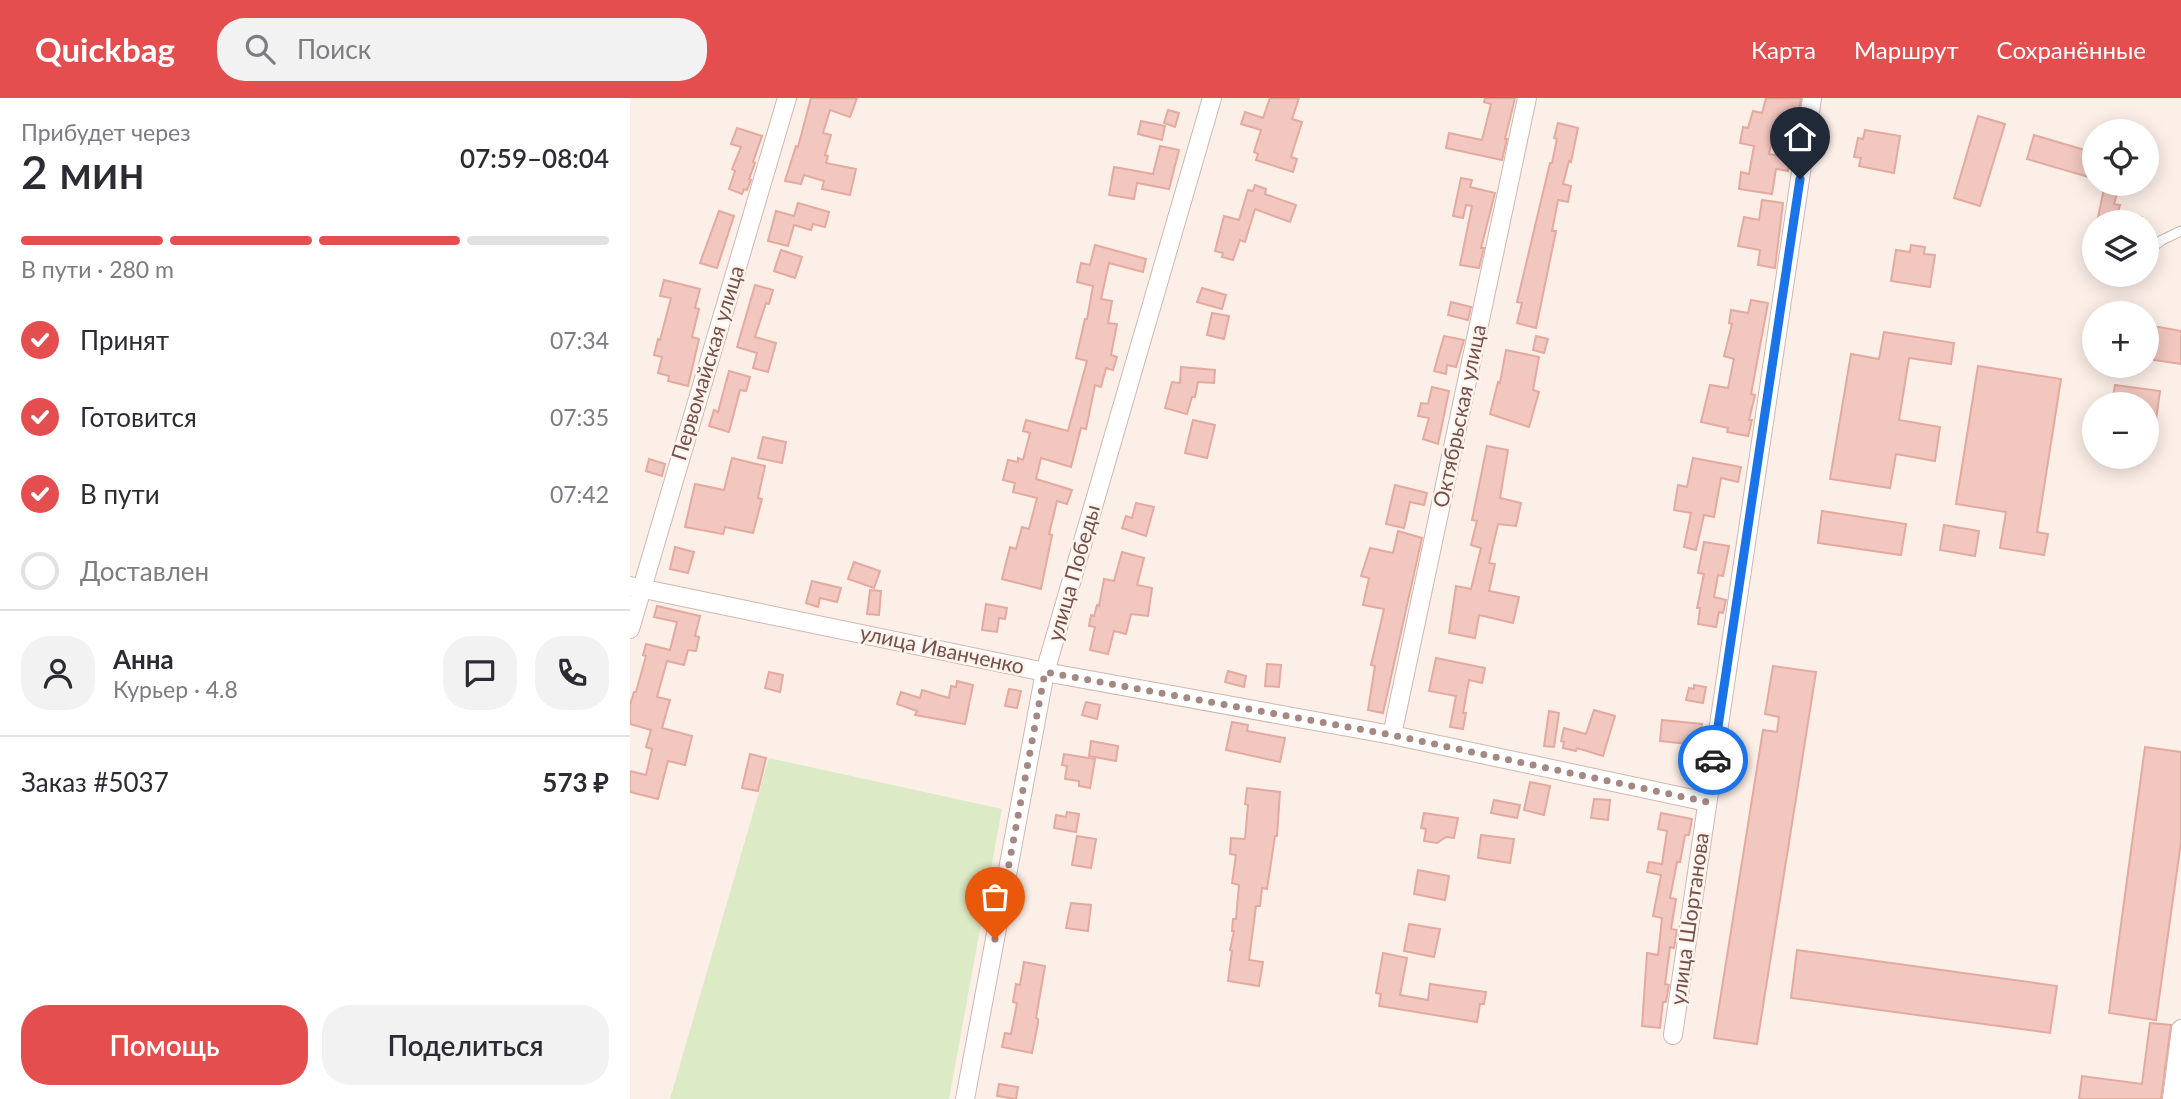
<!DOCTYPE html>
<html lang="ru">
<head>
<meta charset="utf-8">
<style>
	:root { --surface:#fff; --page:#f2f2f3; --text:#2b2b33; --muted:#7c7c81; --line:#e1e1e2; --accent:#e44e4f }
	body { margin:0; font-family:Lato,sans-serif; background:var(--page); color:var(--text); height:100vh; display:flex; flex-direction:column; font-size:26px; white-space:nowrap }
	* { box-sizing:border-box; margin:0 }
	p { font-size:23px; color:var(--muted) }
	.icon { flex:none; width:38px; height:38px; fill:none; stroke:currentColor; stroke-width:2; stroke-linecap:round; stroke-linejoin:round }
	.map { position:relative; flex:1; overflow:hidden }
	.sheet { display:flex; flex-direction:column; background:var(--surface); width:630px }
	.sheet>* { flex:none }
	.buttons { position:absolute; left:1452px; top:21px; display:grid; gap:14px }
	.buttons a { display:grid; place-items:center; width:77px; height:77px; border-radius:50%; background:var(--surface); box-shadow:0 4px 18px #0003; font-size:35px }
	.pin { position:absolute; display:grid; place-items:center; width:60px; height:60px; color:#fff; margin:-72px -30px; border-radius:50% 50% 50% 0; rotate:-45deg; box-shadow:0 0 7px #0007 }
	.pin .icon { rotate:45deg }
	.courier { position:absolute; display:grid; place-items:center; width:70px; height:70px; margin:-35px; border:5px solid #1a73e8; border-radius:50%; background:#fff; color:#222; box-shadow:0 2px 9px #0007 }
	.overview em { font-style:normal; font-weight:600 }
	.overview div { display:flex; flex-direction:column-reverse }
	.overview { display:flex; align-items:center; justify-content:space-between; height:119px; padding:0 21px }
	h1 { font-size:46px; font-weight:600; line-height:52px }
	.bar { display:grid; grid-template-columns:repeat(4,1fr); gap:10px 7px; align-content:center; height:84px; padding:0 21px }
	.bar i { height:9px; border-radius:5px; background:var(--line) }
	.bar .current { background:var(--accent) }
	.bar p { grid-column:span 4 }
	.line { display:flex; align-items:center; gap:18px; padding:0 21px; border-top:2px solid var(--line) }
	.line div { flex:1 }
	.round { display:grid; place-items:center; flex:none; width:74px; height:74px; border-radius:28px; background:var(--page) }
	ol { padding:0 21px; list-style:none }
	li { display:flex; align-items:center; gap:21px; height:77px }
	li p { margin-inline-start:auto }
	li .icon { padding:7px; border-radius:50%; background:var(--accent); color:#fff; stroke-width:4 }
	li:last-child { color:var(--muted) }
	li i { width:38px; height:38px; border:4px solid var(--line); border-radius:50% }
	.cta { display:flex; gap:14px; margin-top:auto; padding:14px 21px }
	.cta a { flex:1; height:80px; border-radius:28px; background:var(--accent); color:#fff; font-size:28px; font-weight:600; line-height:80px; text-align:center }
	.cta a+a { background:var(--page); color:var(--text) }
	header { display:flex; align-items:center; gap:42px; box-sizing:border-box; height:98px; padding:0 35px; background:var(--accent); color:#fff }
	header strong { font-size:33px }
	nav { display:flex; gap:38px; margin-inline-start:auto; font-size:24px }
	.search { width:490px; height:63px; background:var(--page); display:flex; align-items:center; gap:18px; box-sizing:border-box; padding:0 24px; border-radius:28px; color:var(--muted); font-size:26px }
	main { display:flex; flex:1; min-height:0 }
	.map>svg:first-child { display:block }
	.green { fill:#dceac5 }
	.building { fill:#f1c7bf; stroke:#e4aa9f; stroke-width:2 }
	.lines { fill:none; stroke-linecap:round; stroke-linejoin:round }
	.service-casing { stroke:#d0b7af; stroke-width:11 }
	.minor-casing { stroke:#d0b7af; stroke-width:20 }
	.service { stroke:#fff; stroke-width:9 }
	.minor { stroke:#fff; stroke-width:18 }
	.done { stroke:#a58882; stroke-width:7; stroke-dasharray:0 12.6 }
	.route { stroke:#1a73e8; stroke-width:9 }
	.labels { text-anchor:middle; stroke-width:5; stroke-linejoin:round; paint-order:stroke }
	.street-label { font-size:21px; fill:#76514b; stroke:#fff4ed }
</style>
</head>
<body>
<header>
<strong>Quickbag</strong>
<div class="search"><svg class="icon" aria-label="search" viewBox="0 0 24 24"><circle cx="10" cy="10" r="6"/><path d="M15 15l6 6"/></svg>Поиск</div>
<nav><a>Карта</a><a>Маршрут</a><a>Сохранённые</a></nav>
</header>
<main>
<section class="sheet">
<div class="overview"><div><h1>2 мин</h1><p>Прибудет через</p></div><em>07:59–08:04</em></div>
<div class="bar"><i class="current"></i><i class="current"></i><i class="current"></i><i></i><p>В пути · 280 m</p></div>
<ol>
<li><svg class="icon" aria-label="check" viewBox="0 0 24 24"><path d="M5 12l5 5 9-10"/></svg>Принят<p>07:34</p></li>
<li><svg class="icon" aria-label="check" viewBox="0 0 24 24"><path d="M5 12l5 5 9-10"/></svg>Готовится<p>07:35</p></li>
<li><svg class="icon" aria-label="check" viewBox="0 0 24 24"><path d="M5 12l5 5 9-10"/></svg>В пути<p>07:42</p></li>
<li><i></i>Доставлен</li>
</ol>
<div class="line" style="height:126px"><a class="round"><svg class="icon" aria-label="person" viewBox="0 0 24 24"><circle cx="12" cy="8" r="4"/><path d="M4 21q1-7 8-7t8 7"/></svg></a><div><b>Анна</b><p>Курьер · 4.8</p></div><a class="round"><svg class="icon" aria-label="chat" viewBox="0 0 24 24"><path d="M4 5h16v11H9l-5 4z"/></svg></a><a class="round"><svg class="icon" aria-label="phone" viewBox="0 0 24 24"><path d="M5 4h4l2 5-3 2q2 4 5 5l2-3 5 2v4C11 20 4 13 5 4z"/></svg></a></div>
<div class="line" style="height:91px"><div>Заказ #5037</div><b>573 ₽</b></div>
<div class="cta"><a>Помощь</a><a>Поделиться</a></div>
</section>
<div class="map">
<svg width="1551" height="1001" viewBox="0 0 1551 1001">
	<rect width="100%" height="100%" fill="#fcefe7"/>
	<!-- green -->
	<path class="green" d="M139 660 372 711 319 1001H40Z"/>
	<!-- building -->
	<g class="building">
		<path d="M181 0H227L220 19 200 12 193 35 201 37 195 57 198 58 196 65 226 71 220 97 192 91 194 83 174 77 171 86 155 83 166 48 168 49Z"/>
		<path d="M640 0H669L662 21 672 24 661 59 667 61 663 74 626 62 628 56 624 54 631 32 611 26 615 14 633 20Z"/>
		<path d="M855 0H885L875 41H877L872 62 816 50 819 35 852 42 861 6 854 4Z"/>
		<path d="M1136 0H1171L1168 20 1156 17 1153 28 1146 26 1139 56 1160 60 1158 73 1146 71 1142 96 1109 91 1111 74 1119 76 1124 48 1110 45 1113 29 1118 30 1123 13 1132 15Z"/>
		<path d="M538 12 549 15 545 29 534 25Z"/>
		<path d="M1348 18 1375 26 1350 108 1324 100Z"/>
		<path d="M511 23 535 28 532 42 508 36Z"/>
		<path d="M928 25 948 30 941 64 939 63 933 86 941 88 938 104 928 102 922 133H926L906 230 887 225 892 205 887 204 920 65H922L927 41 924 40Z"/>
		<path d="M107 30 132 38 123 64 125 65 119 81 121 82 117 92 114 91 112 96 99 91 105 73 102 71 111 49 101 46Z"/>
		<path d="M1235 32 1270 38 1264 75 1229 68 1231 60 1224 59 1228 40 1233 41Z"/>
		<path d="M1404 37 1465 55V81L1397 61Z"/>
		<path d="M530 48 549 52 539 91 507 85 504 101 479 97 484 69 523 76Z"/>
		<path d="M831 80 842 82 840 89 865 95 851 150H854L849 170 830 167 842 108 836 107 833 120 823 118Z"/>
		<path d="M1475 86H1490L1484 106 1490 107 1488 114 1512 119 1511 124H1467Z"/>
		<path d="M625 87 636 91 635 96 666 107 660 124 625 111 615 144 610 142 603 162 592 159 593 155 585 153 594 118 609 122 618 92 623 93Z"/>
		<path d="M1132 102 1153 105 1145 170 1128 167 1130 152 1108 148 1114 119 1129 122Z"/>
		<path d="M168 105 199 114 195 129 183 126 181 132 164 127 158 148 138 143 146 113 164 118Z"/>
		<path d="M89 113 104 118 87 170 70 165Z"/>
		<path d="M465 147 516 161 513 174 479 165 471 201 482 203 478 225 487 226 481 257 487 259 483 272 476 270 471 289 465 287 456 331 451 330 441 369 411 360 406 381 442 392 437 406 427 403 419 436 422 437 411 491 372 481 380 449 386 451 392 429 399 431 407 400 383 394 385 385 373 382 378 362 388 364V360L393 362 400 335 393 333 396 322 438 333 457 263 446 260 455 221H457L463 188 447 184 451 165 460 167Z"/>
		<path d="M1281 147 1295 149 1294 156 1305 157 1300 189 1261 183 1266 152 1280 154Z"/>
		<path d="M151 152 172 159 165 180 144 173Z"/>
		<path d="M34 182 70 191 65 210 69 211 62 239 69 241 58 288 38 283 39 278 28 275 32 259 24 257 28 241 30 242 41 200 30 198Z"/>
		<path d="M125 187 143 192 139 206 136 205 125 239 146 245 138 274 123 270 127 255 107 249Z"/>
		<path d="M572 190 596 197 592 211 567 204Z"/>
		<path d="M1121 202 1138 205 1121 296 1125 297 1119 322H1122L1118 338 1097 334 1098 330 1071 324 1080 287 1098 290 1104 261 1094 258 1102 226 1099 225 1101 212 1118 215Z"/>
		<path d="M821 204 841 209 838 222 818 217Z"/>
		<path d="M582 215 599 218 594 241 577 237Z"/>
		<path d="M1517 227 1551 233V266L1517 261Z"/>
		<path d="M1254 234 1324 245 1321 266 1279 260 1269 322 1310 329 1305 363 1266 356 1260 390 1200 381 1221 256 1249 261Z"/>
		<path d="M814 238 834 242 826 269 817 267 816 276 804 273Z"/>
		<path d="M906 238 918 241 914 255 903 252Z"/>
		<path d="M876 252 909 259 903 292 909 294 899 329 860 316 868 284 870 285Z"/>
		<path d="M1348 268 1431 281 1407 434 1418 436 1414 457 1370 450 1376 414 1326 406Z"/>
		<path d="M551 269 585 272 584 285 568 284 565 299H562L557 316 535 310 542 284 550 285Z"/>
		<path d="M99 273 120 279 116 293 110 292 99 334 79 328 84 312 88 314Z"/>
		<path d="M1485 287 1530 293 1524 336H1517V306H1482Z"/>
		<path d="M802 289 819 293 808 346 793 341 799 320 788 318 791 305 798 306Z"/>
		<path d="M563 322 585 327 577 360 555 355Z"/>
		<path d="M133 339 156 344 152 365 128 360Z"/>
		<path d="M857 348 878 352 870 400 891 405 886 428 868 426 859 465 865 466 859 493 889 499 883 525 849 517 845 540 819 535 826 488 841 491 851 450 841 447 847 423 842 422Z"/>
		<path d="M102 360 135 368 128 400 132 401 123 435 95 429 93 436 55 429 65 386 94 392Z"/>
		<path d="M1063 360 1111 369 1108 384 1091 380 1084 419 1074 417 1066 452 1054 449 1061 415 1044 412 1048 387 1057 389Z"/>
		<path d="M19 361 35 366 32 378 16 373Z"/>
		<path d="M765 387 797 395 794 407 780 404 774 430 756 426Z"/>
		<path d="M506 405 524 409 516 438 492 430 496 418 502 420Z"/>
		<path d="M1192 413 1276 426 1271 457 1188 445Z"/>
		<path d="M1314 427 1349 433 1345 458 1310 452Z"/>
		<path d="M768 433 792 440 753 615 738 612 745 568 741 567 754 511 733 507 739 480 731 478 740 450 763 455Z"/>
		<path d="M1074 444 1099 448 1093 478 1088 477 1084 499 1096 502 1093 515 1089 514 1086 529 1068 526 1070 510H1067L1074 476 1068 475Z"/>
		<path d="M45 449 64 454 58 475 40 471Z"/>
		<path d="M492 454 514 460 507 487 522 490 518 518 501 516 496 536 484 533 478 556 460 552 465 529 459 528 461 517 464 518 467 507 469 508 474 481 484 483Z"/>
		<path d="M224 464 250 473 244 490 218 481Z"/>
		<path d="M182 483 211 490 207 504 190 500 188 509 176 505Z"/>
		<path d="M240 492 251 493 249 517 237 516Z"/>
		<path d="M356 506 377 510 375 521 369 520 367 534 352 532Z"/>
		<path d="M27 508 70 518 65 538 69 539 66 553 58 552 54 567 37 563 27 599 40 602 32 630 62 638 55 667 38 663 28 701 0 694V673L16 677 22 651 16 649 21 632 0 626V607L4 594H6L16 558 13 557 16 546 40 552 47 524 24 519Z"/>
		<path d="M806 560 855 570 852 585 839 582 833 615H836L833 631 820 629 826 598 799 593Z"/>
		<path d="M637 566 651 567 649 589 635 588Z"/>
		<path d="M1143 568 1186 574 1127 946 1084 940 1133 632 1147 634 1149 619 1135 616Z"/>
		<path d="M598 573 616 578 614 589 595 584Z"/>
		<path d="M139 574 153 577 150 594 135 590Z"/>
		<path d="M327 583 343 587 335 626 285 617 287 613 267 606 271 594 290 600 292 592 319 600 321 588 326 589Z"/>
		<path d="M1064 587 1076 589 1073 605 1056 602 1059 590 1064 591Z"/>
		<path d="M379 591 391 593 387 610 375 608Z"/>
		<path d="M456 604 470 607 467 621 452 617Z"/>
		<path d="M964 612 985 618 973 658 947 650 946 653 933 650 934 644 931 643 934 630 956 636Z"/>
		<path d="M919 613 929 615 924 649 914 648Z"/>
		<path d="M1032 622 1072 626 1069 647 1030 643Z"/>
		<path d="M602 624 618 627 617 633 655 640 650 664 596 652Z"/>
		<path d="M461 643 488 648 486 663 459 658Z"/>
		<path d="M1515 649 1551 654V744L1526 922 1479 915Z"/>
		<path d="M120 656 136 660 128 693 112 690Z"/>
		<path d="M434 656 465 661 460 690 449 688V683L435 681 437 668 432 667Z"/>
		<path d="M900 684 920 688 914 717 894 712Z"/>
		<path d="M617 690 650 694 647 738H645L637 791 632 790 630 808H626L619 862 633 864 629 888 598 883 602 853 600 852 604 833H602L603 821H606L609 787 602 785 606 757 600 756 601 740 615 741 618 707 615 706Z"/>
		<path d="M964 701 980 702 978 722 961 720Z"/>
		<path d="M864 702 890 707 887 720 861 715Z"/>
		<path d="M437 714 449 716 446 734 424 730 426 717 436 719Z"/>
		<path d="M794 715 828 720 824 740 816 739 807 745 794 743 796 731 791 730Z"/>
		<path d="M1031 715 1062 721 1059 737H1055L1050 764H1047L1040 800 1046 801 1041 831 1047 832 1044 850 1040 849 1035 886 1039 887 1036 904H1033L1030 930 1012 928 1017 855 1028 857 1032 820 1023 818 1031 777 1017 774 1019 764 1032 766 1037 733 1028 731Z"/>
		<path d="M851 737 884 741 880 765 848 760Z"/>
		<path d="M447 738 466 741 461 770 442 767Z"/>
		<path d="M788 772 819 778 815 802 784 796Z"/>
		<path d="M441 805 461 807 458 833 436 830Z"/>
		<path d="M779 826 810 831 804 859 774 853Z"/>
		<path d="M1167 852 1427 888 1420 935 1161 900Z"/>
		<path d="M753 855 777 860 770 897 798 902 800 886 856 894 854 906H850L847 924 749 908 751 896 746 895Z"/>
		<path d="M394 864 415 868 406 920 408 921V925L402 955 372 949 375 935 381 936 387 905 383 904 386 886 390 887Z"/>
		<path d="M1520 925 1541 927 1531 1001H1449L1452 978 1512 986Z"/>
		<path d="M369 986 388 989 386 1001 367 998Z"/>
	</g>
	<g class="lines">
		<!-- service casing -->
		<g class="service-casing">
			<path id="service" d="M1517 153 1532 142 1551 133"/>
		</g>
		<!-- minor casing -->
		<g class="minor-casing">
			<g id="minor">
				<path d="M0 488 415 574 762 637 1077 704"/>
				<path d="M0 531 157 0"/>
				<path d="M762 637 897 0"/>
				<path d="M1043 937 1182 0"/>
				<path d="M335 1001 415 574 582 0"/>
				<path d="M1542 1001 1551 931"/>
			</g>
		</g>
		<!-- service -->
		<use href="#service" class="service"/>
		<!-- minor -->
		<use href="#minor" class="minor"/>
	</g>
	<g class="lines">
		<!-- done -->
		<path class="done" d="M365 841 415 574 762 637 1077 704 1083 662"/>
		<!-- route -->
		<path class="route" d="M1083 662 1170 81"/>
	</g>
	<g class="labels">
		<!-- street labels -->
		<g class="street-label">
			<text transform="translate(78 265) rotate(-73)" y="7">Первомайская улица</text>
			<text transform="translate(830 318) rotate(-78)" y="7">Октябрьская улица</text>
			<text transform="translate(444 475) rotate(-74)" y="7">улица Победы</text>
			<text transform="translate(312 552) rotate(12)" y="7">улица Иванченко</text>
			<text transform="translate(1060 821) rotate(-82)" y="7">улица Шортанова</text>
		</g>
	</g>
</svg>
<div class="buttons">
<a><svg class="icon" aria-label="locate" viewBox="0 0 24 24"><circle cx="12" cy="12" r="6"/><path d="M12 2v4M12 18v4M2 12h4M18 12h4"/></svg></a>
<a><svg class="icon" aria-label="layers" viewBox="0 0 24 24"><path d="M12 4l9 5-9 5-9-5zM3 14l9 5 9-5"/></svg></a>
<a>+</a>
<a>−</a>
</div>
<div class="pin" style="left:365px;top:841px;background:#ea580c"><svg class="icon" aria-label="bag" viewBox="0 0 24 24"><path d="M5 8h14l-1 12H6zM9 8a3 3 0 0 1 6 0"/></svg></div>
<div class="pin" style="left:1170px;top:81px;background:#1f2937"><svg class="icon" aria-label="home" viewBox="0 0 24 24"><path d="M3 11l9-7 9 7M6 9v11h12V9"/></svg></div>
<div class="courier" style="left:1083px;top:662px"><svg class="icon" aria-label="car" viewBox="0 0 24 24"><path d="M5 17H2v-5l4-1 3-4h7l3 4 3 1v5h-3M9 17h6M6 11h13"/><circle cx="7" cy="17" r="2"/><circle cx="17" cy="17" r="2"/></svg></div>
</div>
</main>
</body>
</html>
